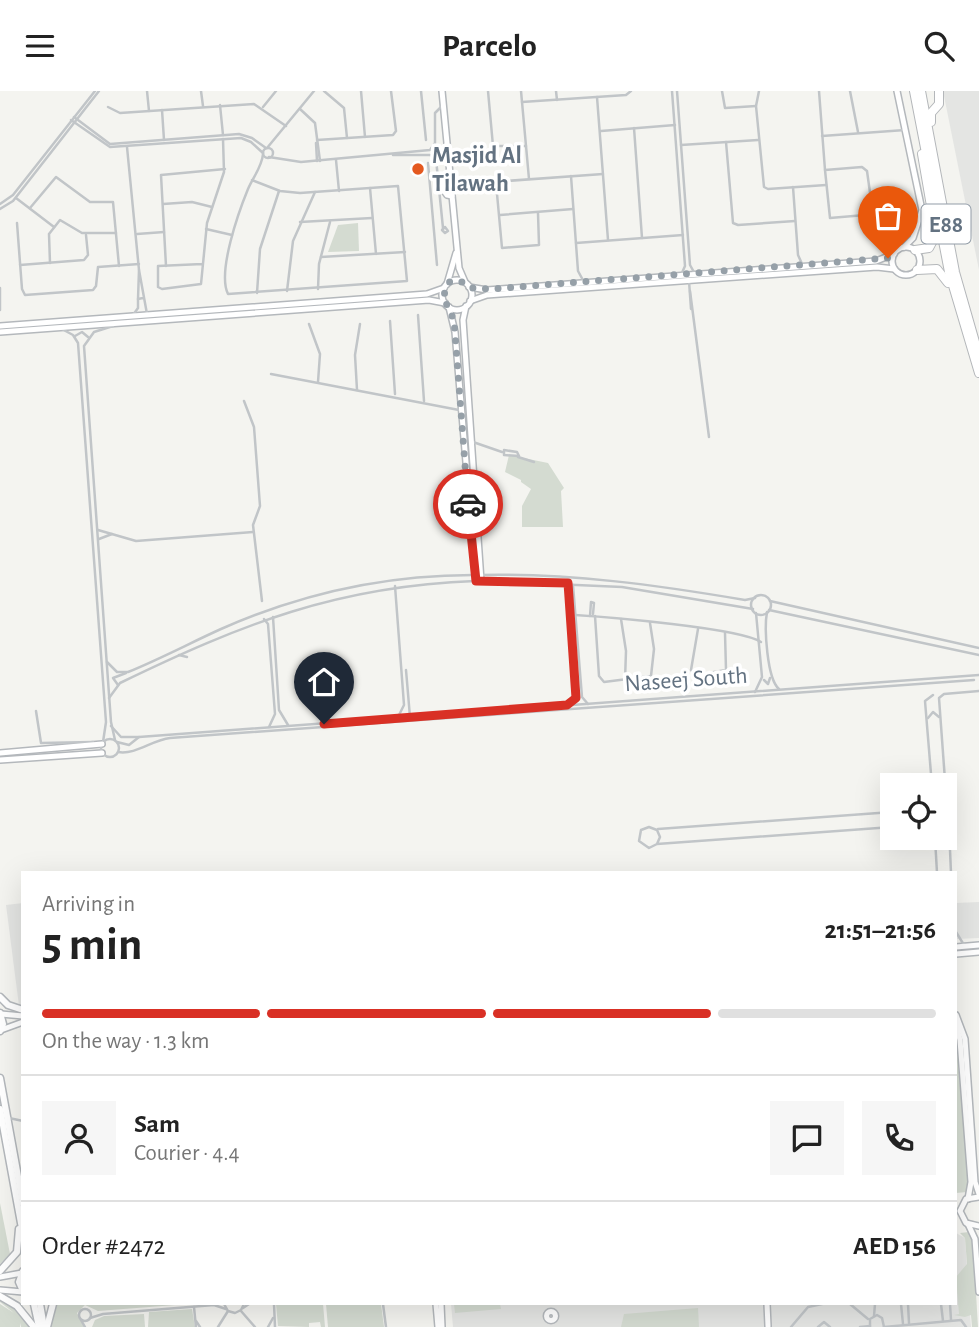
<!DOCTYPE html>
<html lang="en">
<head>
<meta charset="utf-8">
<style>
	:root { --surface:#fff; --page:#f6f6f6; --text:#222; --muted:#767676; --line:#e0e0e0; --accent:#d93025 }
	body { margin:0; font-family:"Alegreya Sans",sans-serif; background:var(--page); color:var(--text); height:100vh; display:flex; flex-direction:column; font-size:26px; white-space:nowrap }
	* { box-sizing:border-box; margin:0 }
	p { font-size:23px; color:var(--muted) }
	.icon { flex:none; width:38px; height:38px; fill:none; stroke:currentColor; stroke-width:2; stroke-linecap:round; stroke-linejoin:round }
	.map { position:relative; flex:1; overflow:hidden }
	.details { position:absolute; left:21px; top:780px; width:936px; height:434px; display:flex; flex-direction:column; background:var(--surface); border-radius:0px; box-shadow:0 7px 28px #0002 }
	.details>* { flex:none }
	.buttons { position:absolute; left:880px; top:682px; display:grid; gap:14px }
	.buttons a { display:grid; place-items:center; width:77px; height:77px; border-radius:0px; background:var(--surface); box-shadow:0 7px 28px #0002; font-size:35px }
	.pin { position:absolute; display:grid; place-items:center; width:60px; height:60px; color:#fff; margin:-72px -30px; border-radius:50% 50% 50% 0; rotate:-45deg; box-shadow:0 0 7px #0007 }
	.pin .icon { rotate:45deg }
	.courier { position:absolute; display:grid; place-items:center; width:70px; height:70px; margin:-35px; border:5px solid #d93025; border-radius:50%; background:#fff; color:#222; box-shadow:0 2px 9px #0007 }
	.summary em { font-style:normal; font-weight:700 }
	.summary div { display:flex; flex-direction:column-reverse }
	.summary { display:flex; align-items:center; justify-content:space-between; height:119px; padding:0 21px }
	h1 { font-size:46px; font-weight:700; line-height:52px }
	.bar { display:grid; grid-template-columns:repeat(4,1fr); gap:10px 7px; align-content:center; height:84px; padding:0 21px }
	.bar i { height:9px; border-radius:5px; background:var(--line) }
	.bar .current { background:var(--accent) }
	.bar p { grid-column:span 4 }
	.line { display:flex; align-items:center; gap:18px; padding:0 21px; border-top:2px solid var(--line) }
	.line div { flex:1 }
	.round { display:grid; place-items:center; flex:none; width:74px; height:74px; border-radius:0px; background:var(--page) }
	header { display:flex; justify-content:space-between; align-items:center; height:91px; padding:0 21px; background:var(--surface); font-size:32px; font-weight:700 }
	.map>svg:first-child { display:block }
	.built { fill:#e4e5e3 }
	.green { fill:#d4dbd1 }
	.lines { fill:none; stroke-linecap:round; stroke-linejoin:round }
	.secondary-casing { stroke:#b4b8bc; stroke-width:8 }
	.primary-casing { stroke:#b4b8bc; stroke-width:9 }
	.highway-casing { stroke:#b4b7ba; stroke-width:10 }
	.street { stroke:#c1c5c8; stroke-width:2.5 }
	.secondary { stroke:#fff; stroke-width:5 }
	.primary { stroke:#fff; stroke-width:6 }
	.highway { stroke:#fff; stroke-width:8 }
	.done { stroke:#96a0a8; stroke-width:7; stroke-dasharray:0 12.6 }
	.route { stroke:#d93025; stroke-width:9 }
	.poi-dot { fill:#e45920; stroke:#fff; stroke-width:2.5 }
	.labels { text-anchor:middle; stroke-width:7; stroke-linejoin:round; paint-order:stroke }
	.shield { fill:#fff; stroke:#929ca7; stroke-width:2 }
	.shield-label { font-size:23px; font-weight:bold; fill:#637281 }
	.poi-label { font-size:24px; font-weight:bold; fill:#637281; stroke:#fff; text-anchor:start }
	.street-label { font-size:24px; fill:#637281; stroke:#fff }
</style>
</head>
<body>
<header><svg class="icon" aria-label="menu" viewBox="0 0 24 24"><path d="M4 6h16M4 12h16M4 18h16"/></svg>Parcelo<svg class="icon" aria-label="search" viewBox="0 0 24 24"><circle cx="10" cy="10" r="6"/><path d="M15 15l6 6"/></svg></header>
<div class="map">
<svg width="979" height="1236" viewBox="0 0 979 1236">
	<rect width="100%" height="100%" fill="#f4f4f0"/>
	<!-- built -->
	<g class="built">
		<path d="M943 0H979V179Z"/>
		<path d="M979 811V847L956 848V812Z"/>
		<path d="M23 812V915H19L6 814Z"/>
		<path d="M956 1142 965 1147 971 1236H453L451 1213H956Z"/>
	</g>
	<!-- green -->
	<g class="green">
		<path d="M358 132 359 160 328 161 338 134Z"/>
		<path d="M509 364 548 372 564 397 561 400 563 436H522V415L531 398 521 391V389L505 381Z"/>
		<path d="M956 947 969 1094 967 1101 956 1102Z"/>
		<path d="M0 1112 10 1163 0 1173Z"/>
		<path d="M969 1141 973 1151 978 1236H972L971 1224 965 1226 954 1224 959 1223 956 1186 967 1173 965 1147 960 1142Z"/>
		<path d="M0 1208 15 1216 31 1236H21L20 1232V1236H0V1213L14 1222 0 1211Z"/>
		<path d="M57 1213H188L98 1220 85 1214 77 1222 84 1236H50Z"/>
		<path d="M276 1213H323L325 1236H321L320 1231 309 1232V1236L278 1235Z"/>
		<path d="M326 1213H381L384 1236H328Z"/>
		<path d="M454 1213H500L501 1218 455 1222Z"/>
		<path d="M698 1217 699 1236H621L624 1223Z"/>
		<path d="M192 1218 195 1236H148L149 1221Z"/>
		<path d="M144 1223 145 1236H92L95 1229 104 1225Z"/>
	</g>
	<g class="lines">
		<!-- secondary casing -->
		<g class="secondary-casing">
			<g id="secondary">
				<path d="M442 0 459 177 465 191"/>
				<path d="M897 0 922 119 913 147 904 156"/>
				<path d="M440 94 447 104 452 105"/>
				<circle cx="906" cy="170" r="14"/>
				<circle cx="457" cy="204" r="15"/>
				<path d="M447 193 456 162"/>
				<path d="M469 196 487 199 876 170 894 163"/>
				<path d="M470 210 487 204 877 176 894 178"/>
				<path d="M466 215 463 229 481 490"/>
				<path d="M449 216 455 241 476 490"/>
				<path d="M0 235 427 203 444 197"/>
				<path d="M0 241 429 209 445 212"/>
				<path d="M0 662 102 653"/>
				<path d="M0 669 102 662"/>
				<path d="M956 856 979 854"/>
				<path d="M956 863 979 861"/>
				<path d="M1 923 23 925"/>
				<path d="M956 924 965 948 975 1091 979 1103"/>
				<path d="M956 933 960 949 971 1091 968 1108"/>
				<path d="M1 939 23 931"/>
				<path d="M979 1106 966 1108 960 1120 966 1132 979 1135"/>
				<path d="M968 1133 975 1148 979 1201"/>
				<path d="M0 1186 22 1182"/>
				<path d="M0 1199 23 1201"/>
				<path d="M436 1213 438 1236"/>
				<path d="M441 1213 442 1236"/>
				<path d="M767 1213 768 1235"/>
				<circle cx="551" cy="1225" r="4.5"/>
			</g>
		</g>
		<!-- primary casing -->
		<g class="primary-casing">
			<g id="primary">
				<path d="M0 906 8 914 23 919"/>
				<path d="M0 922 3 933 0 940"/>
				<path d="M0 987 23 1113"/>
				<path d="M0 1018 23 1143"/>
				<path d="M0 1180 17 1161 19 1138"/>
				<path d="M23 1180 19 1191 23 1200"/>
				<path d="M0 1205 17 1215 34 1236"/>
				<path d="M34 1213 39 1236"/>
				<path d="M40 1213 44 1236"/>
				<path d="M47 1236 53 1213"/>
			</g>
		</g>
		<!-- highway casing -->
		<g class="highway-casing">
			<g id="highway">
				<path d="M914 0 949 181 979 282"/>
				<path d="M921 0 955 181 979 265"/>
				<path d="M931 31V22L939 13V0"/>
				<path d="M915 159 929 157 936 144 922 63"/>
				<path d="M917 179 937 178 948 192"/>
			</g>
		</g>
		<!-- street -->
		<g class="street">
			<path d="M147 0 149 20"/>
			<path d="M201 0 203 15"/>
			<path d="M324 0 344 17 347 47"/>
			<path d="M361 0 365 46"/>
			<path d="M421 0 426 49"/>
			<path d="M488 0 493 55H526"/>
			<path d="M521 0 529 88"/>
			<path d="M556 0 557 9"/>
			<path d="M672 0 685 175 681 184"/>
			<path d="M677 0 690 174 695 183"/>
			<path d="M722 0 725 17 756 15"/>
			<path d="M759 0 756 15 764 96 768 98 826 94"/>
			<path d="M819 0 825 79"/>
			<path d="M850 0 858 41"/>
			<path d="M597 6 608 149"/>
			<path d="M522 11 626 4 631 0"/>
			<path d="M220 14 223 44"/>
			<path d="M108 16 120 22 254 13 286 35"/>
			<path d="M263 16 276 0"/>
			<path d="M300 18 315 32 320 70"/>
			<path d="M162 19 164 49"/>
			<path d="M74 26 110 53 239 43 252 47 266 57"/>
			<path d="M71 29 110 56 241 47 251 51 263 62"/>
			<path d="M634 37 642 147"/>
			<path d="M601 40 675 34"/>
			<path d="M822 45 905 39"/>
			<path d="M317 49 393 44 396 40 391 0"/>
			<path d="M726 51 733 132 738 134 795 130"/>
			<path d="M316 52 317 70"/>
			<path d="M681 54 758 49"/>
			<path d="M127 56 139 179"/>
			<path d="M267 57 314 0"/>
			<circle cx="268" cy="62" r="5"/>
			<path d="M393 64H430L436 68 443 137"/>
			<path d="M269 66 301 71 430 59 435 52V22L443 14"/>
			<path d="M336 69 339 100"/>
			<path d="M428 72 437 174"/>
			<path d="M862 76 867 80 872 116 865 124 830 127 825 79Z"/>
			<path d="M571 85 578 180 584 191"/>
			<path d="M252 89 280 100 300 102 398 95 407 190 228 203C217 181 239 120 248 98 253 86 262 76 263 63"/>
			<path d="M496 92 502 157 539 154 538 122"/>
			<path d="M451 94 603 83"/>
			<path d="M793 96 798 164 803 175"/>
			<path d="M370 97 376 163"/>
			<path d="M16 107 54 136"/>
			<path d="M0 113 13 104 95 0"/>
			<path d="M163 113 192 111 212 116"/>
			<path d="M30 117 56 86 90 111H113L119 175"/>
			<path d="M0 118 13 110 99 0"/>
			<path d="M500 124 573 118"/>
			<path d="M300 131 372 127"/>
			<path d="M17 132 22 198 25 204 93 199 96 195 98 176 139 173"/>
			<path d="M445 136 448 140 445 142 442 139Z"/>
			<path d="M206 138 232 144"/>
			<path d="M137 143 164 141"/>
			<path d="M576 152 683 144"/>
			<path d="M321 166 405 161"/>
			<path d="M50 172 49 143 60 129 82 142H116"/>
			<path d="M202 173 158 175V196L162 198 201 193 207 132 224 81 223 48"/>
			<path d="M20 174 84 169 88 164 86 144"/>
			<path d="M166 175 161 84 225 78"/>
			<path d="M689 190 691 218"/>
			<path d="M0 197V219"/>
			<path d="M318 198 319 173 330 131"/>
			<path d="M287 200 293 150 315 101"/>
			<path d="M690 200 709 346"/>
			<path d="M257 202 260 158 279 100"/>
			<path d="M143 207 138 208 139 179 147 223"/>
			<path d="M133 224 138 217V208"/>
			<path d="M418 224 424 310"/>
			<path d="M390 230 395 303"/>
			<path d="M309 233 320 263 318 291"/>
			<path d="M113 235 94 241 84 255 111 631 115 649"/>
			<path d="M60 237 73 244 78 252 106 631 103 651"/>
			<path d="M75 245 82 241 88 246"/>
			<path d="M271 283 459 319"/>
			<path d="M357 299 355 264 360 233"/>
			<path d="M244 310 254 336 260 415 253 434 262 510"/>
			<path d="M473 351 502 361"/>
			<path d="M504 359 517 361 519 365 504 364Z"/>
			<path d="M518 366 534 371"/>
			<path d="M98 439 136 450 253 441"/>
			<path d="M99 448 112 443"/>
			<path d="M480 484C570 482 657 494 745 509L755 507"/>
			<path d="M482 490 622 496 753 518"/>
			<path d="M567 492 577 603 568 613"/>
			<path d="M573 494 582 606 588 613"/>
			<path d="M395 495 404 614 398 626"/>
			<circle cx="761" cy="514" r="10"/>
			<path d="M770 510 979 557"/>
			<path d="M769 519 979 564"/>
			<path d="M767 521C764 537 767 588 779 598"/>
			<path d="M575 524C607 526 740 537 761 551"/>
			<path d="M590 525 591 511 594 512 593 523"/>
			<path d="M595 525 599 585 604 591 651 585 654 558 650 532"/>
			<path d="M273 526 279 619 288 634"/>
			<path d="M264 528 268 533 275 623 269 636"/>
			<path d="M621 528 626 560 625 589"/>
			<path d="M698 538 691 579 696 584 726 579 725 542"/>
			<path d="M179 564 187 566"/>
			<path d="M107 571 117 581H128C160 568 190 552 221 538 300 503 387 484 473 484"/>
			<path d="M406 579 410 626"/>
			<path d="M764 589 768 593 770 587"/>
			<path d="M118 594 113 587 126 582"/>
			<path d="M755 601 762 586 756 522"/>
			<path d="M109 607 120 592C242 533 337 495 475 490"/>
			<path d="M36 620 41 652 93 651"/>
			<path d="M928 627 933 621 939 626"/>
			<path d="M111 635 121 646H139L979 584"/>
			<circle cx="110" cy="657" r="9"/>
			<path d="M117 651 129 654 139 646"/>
			<path d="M118 661C136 664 152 649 170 647L974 589"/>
			<path d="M932 695 925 610 933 604"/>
			<path d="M945 712 954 724 952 733 945 738"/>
			<path d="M949 715 946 703 939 607 944 603 979 600"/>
			<path d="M949 736 951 782"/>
			<path d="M658 738 892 721"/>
			<path d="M935 747 937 782"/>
			<path d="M657 753 660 746 657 739 649 736 641 739 639 750 649 757 657 753 892 736"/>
			<path d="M956 841 964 854"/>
			<path d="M9 1027 23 1030"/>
			<path d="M224 1213 228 1220 235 1222 241 1219 244 1213"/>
			<path d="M274 1213 275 1236"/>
			<path d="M383 1213 386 1236"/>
			<path d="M850 1213 868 1228"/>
			<path d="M901 1213 903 1233"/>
			<path d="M908 1213 909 1232"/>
			<path d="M941 1213 943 1230"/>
			<path d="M950 1213 951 1229"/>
			<path d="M194 1216 196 1236"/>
			<path d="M243 1217 249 1213"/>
			<circle cx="85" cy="1224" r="6"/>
			<path d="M241 1220 255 1236"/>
			<path d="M874 1225 875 1213"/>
			<path d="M90 1227 103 1223 214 1214 226 1218"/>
			<path d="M81 1229 85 1236"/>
			<path d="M196 1230 200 1236"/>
			<path d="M218 1236 228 1220"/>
			<path d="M268 1236 273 1227"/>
			<path d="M791 1236 808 1216 822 1213"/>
			<path d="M818 1236 824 1231 830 1236"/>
			<path d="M860 1236 870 1235"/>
			<path d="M870 1236V1228L877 1224 882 1227 884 1236"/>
			<path d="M884 1236 961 1229 966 1236"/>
		</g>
		<!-- secondary -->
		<use href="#secondary" class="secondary"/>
		<!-- primary -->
		<use href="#primary" class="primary"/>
		<!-- highway -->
		<use href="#highway" class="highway"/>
	</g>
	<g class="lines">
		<!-- done -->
		<path class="done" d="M468 413 454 229 443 206 449 191 460 190 472 197 491 198 888 167"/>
		<!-- route -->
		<path class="route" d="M324 633 567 614 576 607 568 492 476 490 468 413"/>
	</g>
	<!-- markers -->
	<circle class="poi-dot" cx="418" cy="78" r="7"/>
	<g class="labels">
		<!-- shield labels -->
		<rect class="shield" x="921.5" y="113.5" width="49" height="39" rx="5"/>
		<g class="shield-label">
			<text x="946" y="141">E88</text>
		</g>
		<!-- poi labels -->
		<g class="poi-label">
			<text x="432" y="72">Masjid Al<tspan x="432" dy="28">Tilawah</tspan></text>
		</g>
		<!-- street labels -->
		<g class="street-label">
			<text transform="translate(686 588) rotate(-4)" y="8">Naseej South</text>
		</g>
	</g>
</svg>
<div class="buttons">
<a><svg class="icon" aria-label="locate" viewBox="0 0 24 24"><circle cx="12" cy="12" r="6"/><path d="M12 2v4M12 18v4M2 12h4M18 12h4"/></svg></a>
</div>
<div class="pin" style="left:888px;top:167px;background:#ea580c"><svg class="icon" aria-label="bag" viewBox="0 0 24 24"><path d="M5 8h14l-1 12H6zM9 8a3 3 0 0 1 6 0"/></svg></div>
<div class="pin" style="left:324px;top:633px;background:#1f2937"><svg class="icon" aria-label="home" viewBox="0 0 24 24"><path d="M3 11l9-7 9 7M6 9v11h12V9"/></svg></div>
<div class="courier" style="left:468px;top:413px"><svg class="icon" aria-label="car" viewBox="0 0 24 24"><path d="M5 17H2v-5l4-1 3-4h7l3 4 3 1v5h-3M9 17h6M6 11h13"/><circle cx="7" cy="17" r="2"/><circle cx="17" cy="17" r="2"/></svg></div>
<section class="details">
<div class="summary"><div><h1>5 min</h1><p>Arriving in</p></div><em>21:51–21:56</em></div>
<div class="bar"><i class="current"></i><i class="current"></i><i class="current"></i><i></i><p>On the way · 1.3 km</p></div>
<div class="line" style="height:126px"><a class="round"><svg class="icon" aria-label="person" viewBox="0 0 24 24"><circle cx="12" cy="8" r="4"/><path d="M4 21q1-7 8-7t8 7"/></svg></a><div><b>Sam</b><p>Courier · 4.4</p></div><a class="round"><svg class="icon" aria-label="chat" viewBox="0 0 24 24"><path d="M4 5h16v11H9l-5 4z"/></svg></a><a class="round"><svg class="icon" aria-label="phone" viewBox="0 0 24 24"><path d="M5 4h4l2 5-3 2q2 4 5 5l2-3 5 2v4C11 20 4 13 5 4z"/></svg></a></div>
<div class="line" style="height:91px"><div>Order #2472</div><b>AED 156</b></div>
</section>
</div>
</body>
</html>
